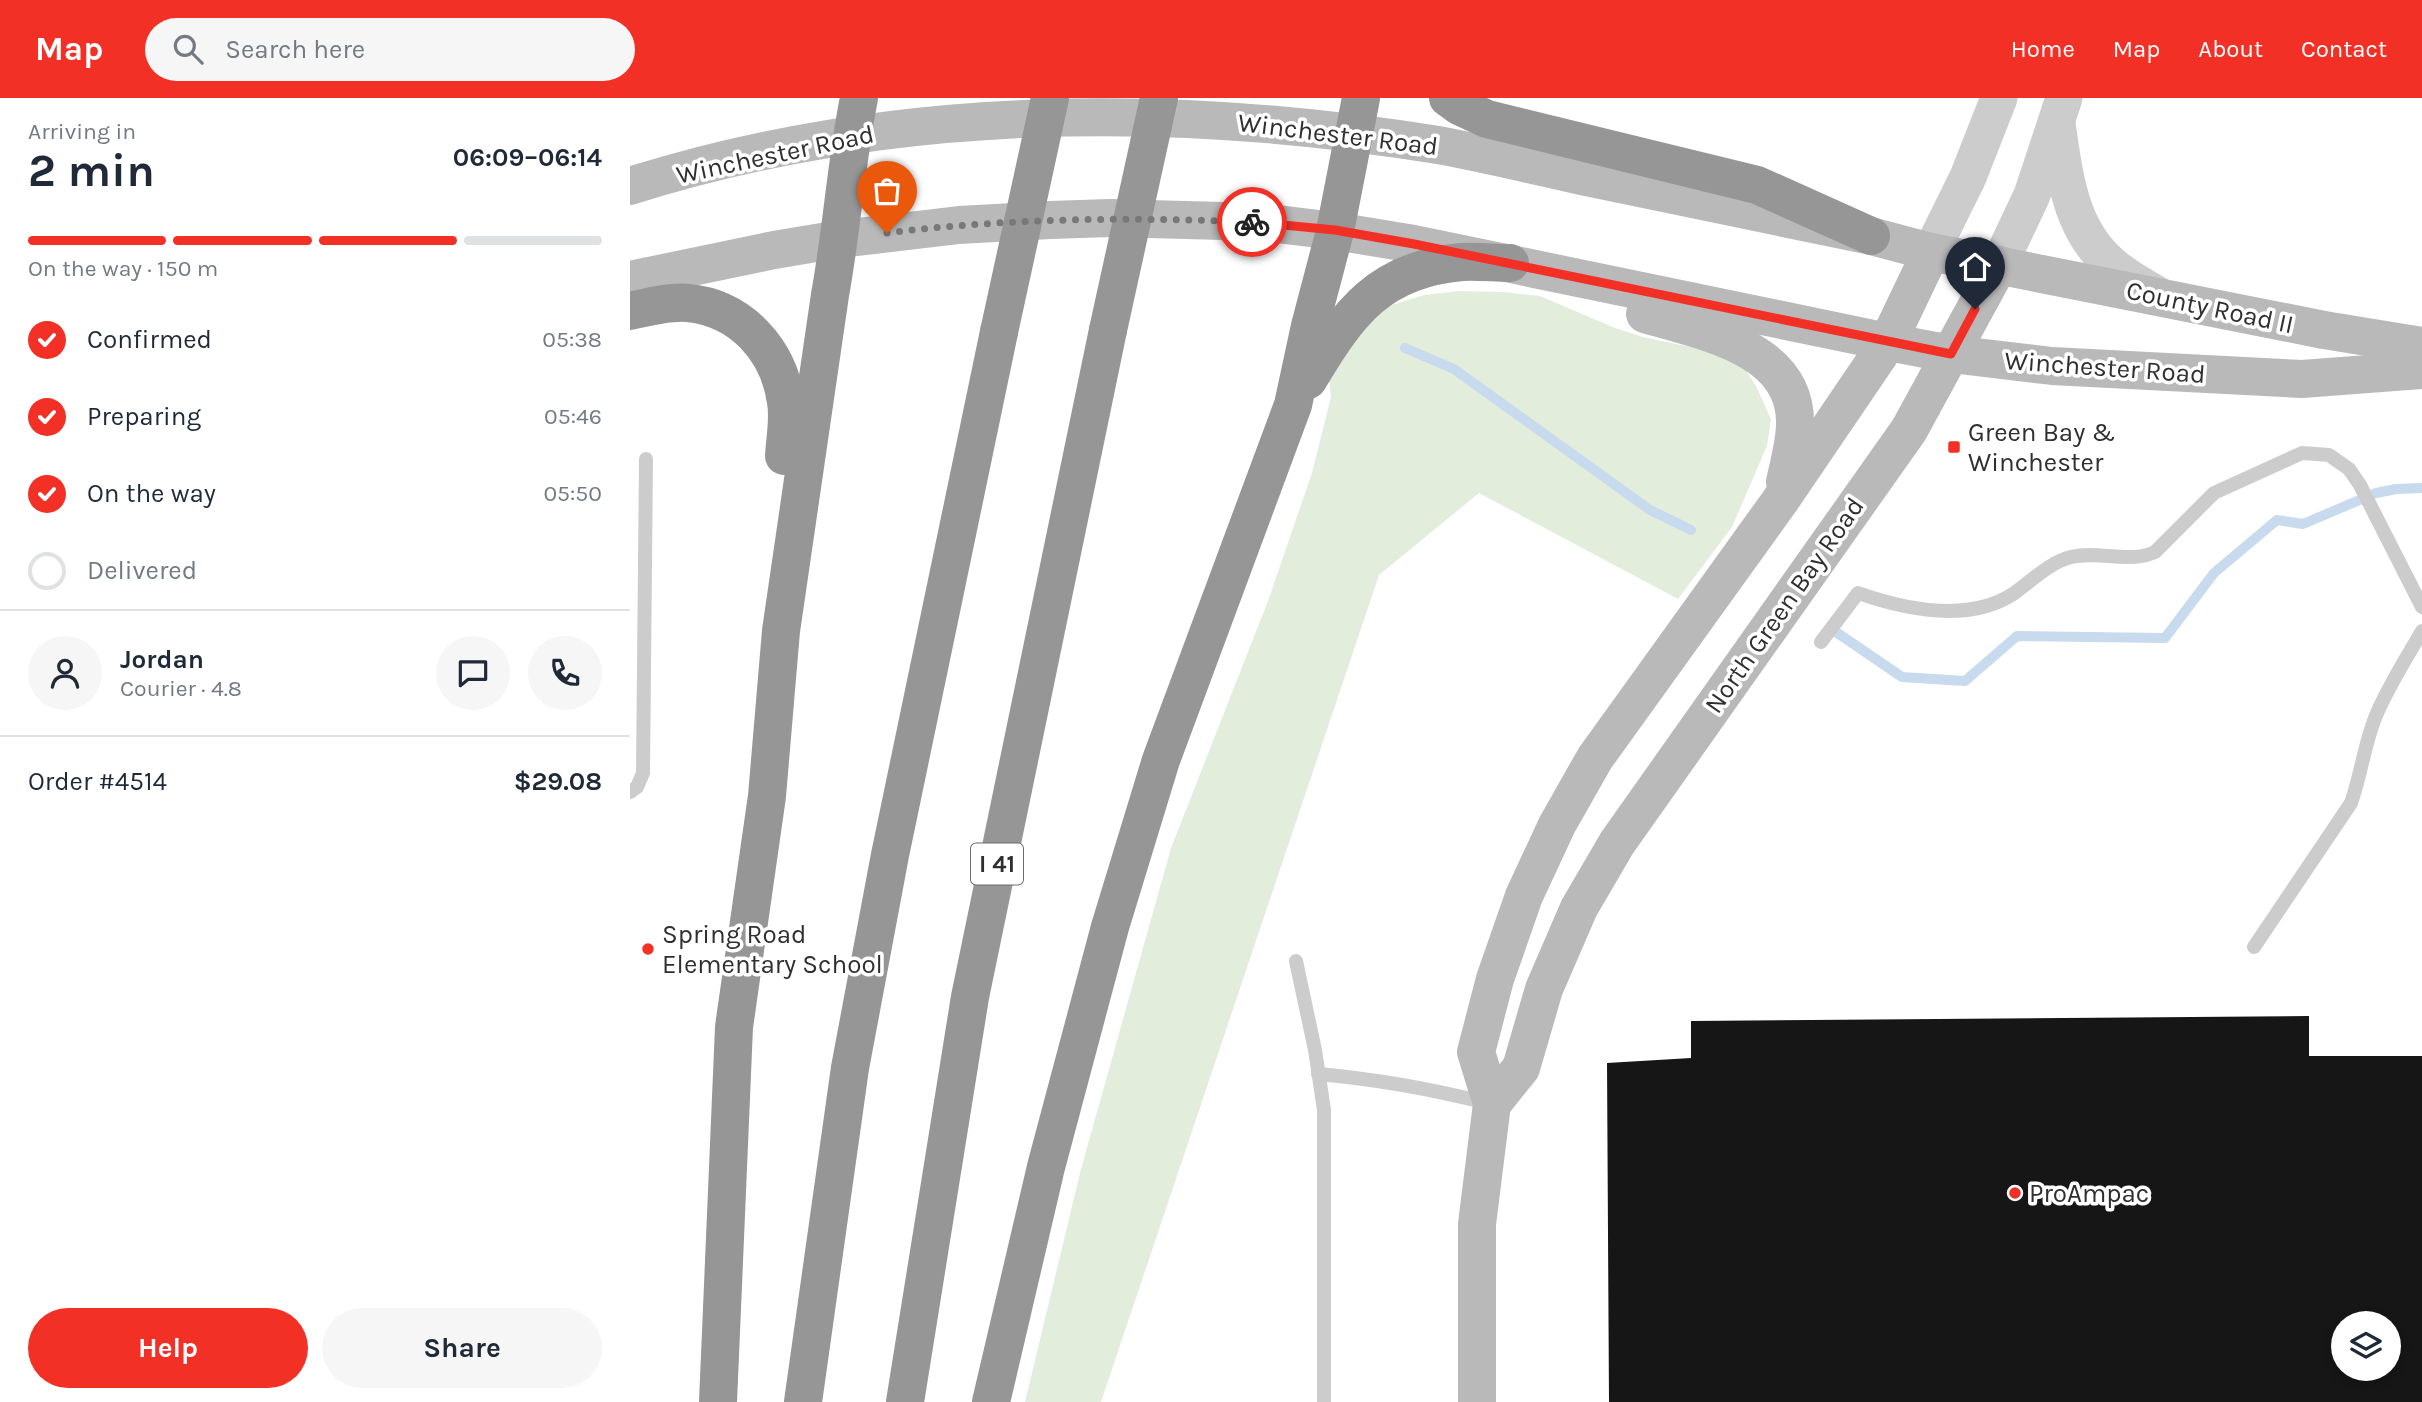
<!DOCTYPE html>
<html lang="en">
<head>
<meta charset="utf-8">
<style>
	:root { --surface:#fff; --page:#f6f6f7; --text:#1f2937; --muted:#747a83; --line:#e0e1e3; --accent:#f23026 }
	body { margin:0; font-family:Karla,sans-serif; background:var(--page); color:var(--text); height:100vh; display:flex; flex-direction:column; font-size:26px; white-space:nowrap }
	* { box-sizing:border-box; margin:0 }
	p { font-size:23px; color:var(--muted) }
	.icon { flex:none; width:38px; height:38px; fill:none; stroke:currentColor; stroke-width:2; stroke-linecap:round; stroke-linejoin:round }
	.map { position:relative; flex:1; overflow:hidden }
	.panel { display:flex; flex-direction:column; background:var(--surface); width:630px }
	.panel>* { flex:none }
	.buttons { position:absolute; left:1701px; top:1213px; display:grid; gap:14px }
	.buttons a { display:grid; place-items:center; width:70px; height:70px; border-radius:50%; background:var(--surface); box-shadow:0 4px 10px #0003; font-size:35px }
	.pin { position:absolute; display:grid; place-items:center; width:60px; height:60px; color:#fff; margin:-72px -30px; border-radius:50% 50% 50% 0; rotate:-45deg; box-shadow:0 0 7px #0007 }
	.pin .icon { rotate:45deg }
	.courier { position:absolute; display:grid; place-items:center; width:70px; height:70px; margin:-35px; border:5px solid #f23026; border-radius:50%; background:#fff; color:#222; box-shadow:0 2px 9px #0007 }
	.overview em { font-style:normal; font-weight:700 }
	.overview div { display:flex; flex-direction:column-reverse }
	.overview { display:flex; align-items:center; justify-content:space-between; height:119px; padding:0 28px }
	h1 { font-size:46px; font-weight:700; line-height:52px }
	.bar { display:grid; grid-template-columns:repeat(4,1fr); gap:10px 7px; align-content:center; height:84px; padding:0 28px }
	.bar i { height:9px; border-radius:5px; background:var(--line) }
	.bar .on { background:var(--accent) }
	.bar p { grid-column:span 4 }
	.line { display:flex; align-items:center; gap:18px; padding:0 28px; border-top:2px solid var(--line) }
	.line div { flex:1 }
	.round { display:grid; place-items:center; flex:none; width:74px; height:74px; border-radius:37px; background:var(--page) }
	ol { padding:0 28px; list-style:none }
	li { display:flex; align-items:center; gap:21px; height:77px }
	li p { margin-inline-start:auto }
	li .icon { padding:7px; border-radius:50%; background:var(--accent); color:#fff; stroke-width:4 }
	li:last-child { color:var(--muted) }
	li i { width:38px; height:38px; border:4px solid var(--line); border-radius:50% }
	.cta { display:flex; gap:14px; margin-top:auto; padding:14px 28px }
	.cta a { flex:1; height:80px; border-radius:42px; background:var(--accent); color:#fff; font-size:28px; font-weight:700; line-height:80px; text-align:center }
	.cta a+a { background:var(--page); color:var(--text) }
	header { display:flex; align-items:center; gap:42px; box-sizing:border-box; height:98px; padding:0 35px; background:var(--accent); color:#fff }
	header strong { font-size:33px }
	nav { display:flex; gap:38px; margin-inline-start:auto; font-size:24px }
	.search { width:490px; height:63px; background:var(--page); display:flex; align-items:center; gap:18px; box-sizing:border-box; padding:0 24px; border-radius:38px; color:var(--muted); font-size:26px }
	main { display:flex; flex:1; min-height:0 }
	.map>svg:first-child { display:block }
	.green { fill:#e3eddc }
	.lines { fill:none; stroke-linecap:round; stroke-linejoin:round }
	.stream { stroke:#c7daee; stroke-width:10 }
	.building { fill:#161616; fill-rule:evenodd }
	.service { stroke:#ccc; stroke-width:14 }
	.tertiary { stroke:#ccc; stroke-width:37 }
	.secondary { stroke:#b9b9b9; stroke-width:38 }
	.motorway { stroke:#969696; stroke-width:38 }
	.motorway-bridge { stroke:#969696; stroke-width:38 }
	.done { stroke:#787878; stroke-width:7; stroke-dasharray:0 12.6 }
	.route { stroke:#f23026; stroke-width:9 }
	.poi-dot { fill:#f23026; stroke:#fff; stroke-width:2.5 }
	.labels { text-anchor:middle; stroke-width:7; stroke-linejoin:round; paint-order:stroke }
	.shield { fill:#fff; stroke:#6d6d6d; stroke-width:2 }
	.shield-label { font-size:24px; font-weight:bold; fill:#2f2f2f }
	.street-label { font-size:26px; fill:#2f2f2f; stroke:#fff }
	.poi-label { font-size:26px; fill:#2f2f2f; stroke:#fff; text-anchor:start }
</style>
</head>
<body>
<header>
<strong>Map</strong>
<div class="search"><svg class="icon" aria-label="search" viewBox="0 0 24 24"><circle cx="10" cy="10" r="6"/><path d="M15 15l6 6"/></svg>Search here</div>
<nav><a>Home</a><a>Map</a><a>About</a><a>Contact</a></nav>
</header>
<main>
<section class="panel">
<div class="overview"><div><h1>2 min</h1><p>Arriving in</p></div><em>06:09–06:14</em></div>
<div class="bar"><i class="on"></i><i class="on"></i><i class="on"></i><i></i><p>On the way · 150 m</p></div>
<ol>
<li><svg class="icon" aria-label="check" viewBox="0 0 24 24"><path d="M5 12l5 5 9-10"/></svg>Confirmed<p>05:38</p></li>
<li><svg class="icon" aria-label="check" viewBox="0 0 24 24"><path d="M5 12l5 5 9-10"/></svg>Preparing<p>05:46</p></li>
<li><svg class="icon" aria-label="check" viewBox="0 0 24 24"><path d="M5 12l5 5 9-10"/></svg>On the way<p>05:50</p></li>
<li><i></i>Delivered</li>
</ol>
<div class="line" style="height:126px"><a class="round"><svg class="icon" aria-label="person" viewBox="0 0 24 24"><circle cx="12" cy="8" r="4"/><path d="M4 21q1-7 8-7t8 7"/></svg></a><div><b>Jordan</b><p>Courier · 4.8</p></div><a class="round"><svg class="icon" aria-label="chat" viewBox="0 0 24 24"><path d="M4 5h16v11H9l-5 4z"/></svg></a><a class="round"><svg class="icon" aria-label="phone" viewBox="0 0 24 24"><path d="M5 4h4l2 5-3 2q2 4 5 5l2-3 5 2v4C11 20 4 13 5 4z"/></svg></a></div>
<div class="line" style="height:91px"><div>Order #4514</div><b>$29.08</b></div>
<div class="cta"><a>Help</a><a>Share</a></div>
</section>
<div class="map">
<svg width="1792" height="1304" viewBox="0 0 1792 1304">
	<rect width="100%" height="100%" fill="#fff"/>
	<!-- green -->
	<path class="green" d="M829 193 872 194 910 198 985 230 1013 239 1093 256 1117 274 1126 288 1141 321 1137 348 1102 429 1048 501 849 395 749 477 471 1304H395L451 1071 541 750 638 503 682 375 701 299 699 281 716 250 755 209 794 197Z"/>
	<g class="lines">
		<!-- stream -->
		<g class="stream">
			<path d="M775 250 824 271 1020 412 1061 432"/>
			<path d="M1206 534 1272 579 1335 583 1387 538 1535 540 1584 475 1647 422 1673 426 1746 395 1766 391 1792 390"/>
		</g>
	</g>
	<!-- building -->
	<path class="building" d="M1679 918V958H1792V1304H979L977 965 1061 960V923ZM1713 1225H1759V1270H1713Z"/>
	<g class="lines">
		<!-- service -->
		<g class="service">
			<path d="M1191 544 1228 495C1274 511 1338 525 1383 496 1402 483 1418 465 1441 459 1469 452 1499 466 1525 454L1584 395 1672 355 1699 357 1719 371 1730 387 1792 509"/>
			<path d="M0 694 7 689 13 675 16 361"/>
			<path d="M1624 849 1721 705C1731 677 1734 648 1745 620 1757 590 1776 561 1792 533"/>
			<path d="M666 863 685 952 694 1012V1304"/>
			<path d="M688 976C746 981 801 991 857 1005"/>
		</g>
		<!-- tertiary -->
		<g class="tertiary">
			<path d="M1427 26C1435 79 1440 136 1487 171 1500 181 1514 189 1528 197"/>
			<path d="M1301 154 1338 79 1369 0"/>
			<path d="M1369 167 1402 97 1434 0"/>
		</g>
		<!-- secondary -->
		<g class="secondary">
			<path d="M0 88C259 6 541 4 808 47 857 56 907 68 956 79 1051 99 1146 118 1241 138L1301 154 1694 232 1792 248"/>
			<path d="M0 182 144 152 210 141 329 127 420 122 480 120 631 124 705 133 784 146 1258 244 1321 256 1422 268 1672 281 1792 272"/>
			<path d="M1015 216C1071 233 1166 249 1165 325 1165 345 1159 365 1155 384"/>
			<path d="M862 1006 891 970 914 891 949 810 987 745 1279 332 1369 167"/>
			<path d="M847 1304V1126L862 1006 846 954 865 881 894 798 927 727 965 660 1150 403 1258 244 1301 154"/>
		</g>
		<!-- motorway -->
		<g class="motorway">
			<path d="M818 0 829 8 857 21 1127 87 1241 138"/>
			<path d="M0 213C18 209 40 203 58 205 111 210 149 252 156 304 159 321 155 340 154 358"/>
			<path d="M678 282C718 215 749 171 832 164 848 163 864 165 880 165"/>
			<path d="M88 1304 104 929 137 698 151 533 200 197C212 131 216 65 229 0"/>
			<path d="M173 1304 220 970 260 757 369 234"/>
			<path d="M275 1304 340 899 478 232"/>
			<path d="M361 1304 416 1069 480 829 531 662 663 307 680 228 705 133 731 0"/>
		</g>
		<!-- motorway-bridge -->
		<g class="motorway-bridge">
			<path d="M478 232 529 0"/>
			<path d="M369 234 420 0"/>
		</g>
	</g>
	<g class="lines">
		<!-- done -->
		<path class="done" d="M257 135C379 120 500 119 622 124"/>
		<!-- route -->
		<path class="route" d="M622 124 705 132 784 146 1321 256 1345 211"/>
	</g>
	<!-- markers -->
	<g class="poi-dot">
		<rect x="1317" y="342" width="14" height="14" rx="3.5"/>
		<circle cx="18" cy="851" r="7"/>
		<circle cx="1385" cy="1095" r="7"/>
	</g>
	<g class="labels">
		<!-- shield labels -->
		<rect class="shield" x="341" y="745.5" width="52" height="41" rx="5"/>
		<g class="shield-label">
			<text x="367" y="774">I 41</text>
		</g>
		<!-- street labels -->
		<g class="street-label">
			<text transform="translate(708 36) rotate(7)" y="9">Winchester Road</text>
			<text transform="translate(145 56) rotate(-12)" y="9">Winchester Road</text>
			<text transform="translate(1580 209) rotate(12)" y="9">County Road II</text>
			<text transform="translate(1475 269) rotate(4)" y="9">Winchester Road</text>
			<text transform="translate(1154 507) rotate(-55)" y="9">North Green Bay Road</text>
		</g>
		<!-- poi labels -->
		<g class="poi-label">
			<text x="1338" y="343">Green Bay &amp;<tspan x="1338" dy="30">Winchester</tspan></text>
			<text x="32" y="845">Spring Road<tspan x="32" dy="30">Elementary School</tspan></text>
			<text x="1399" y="1104">ProAmpac</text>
		</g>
	</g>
</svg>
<div class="buttons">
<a><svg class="icon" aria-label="layers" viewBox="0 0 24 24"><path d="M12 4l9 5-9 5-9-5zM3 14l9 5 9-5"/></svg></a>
</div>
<div class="pin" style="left:257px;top:135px;background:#ea580c"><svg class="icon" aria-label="bag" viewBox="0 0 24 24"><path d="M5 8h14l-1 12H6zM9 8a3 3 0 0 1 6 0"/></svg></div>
<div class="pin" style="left:1345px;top:211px;background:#1f2937"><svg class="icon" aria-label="home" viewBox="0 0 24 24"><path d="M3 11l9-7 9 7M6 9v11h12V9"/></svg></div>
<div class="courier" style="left:622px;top:124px"><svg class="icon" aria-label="bike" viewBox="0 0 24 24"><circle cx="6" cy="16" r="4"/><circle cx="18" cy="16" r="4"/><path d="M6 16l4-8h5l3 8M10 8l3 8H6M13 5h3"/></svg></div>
</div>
</main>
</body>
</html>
